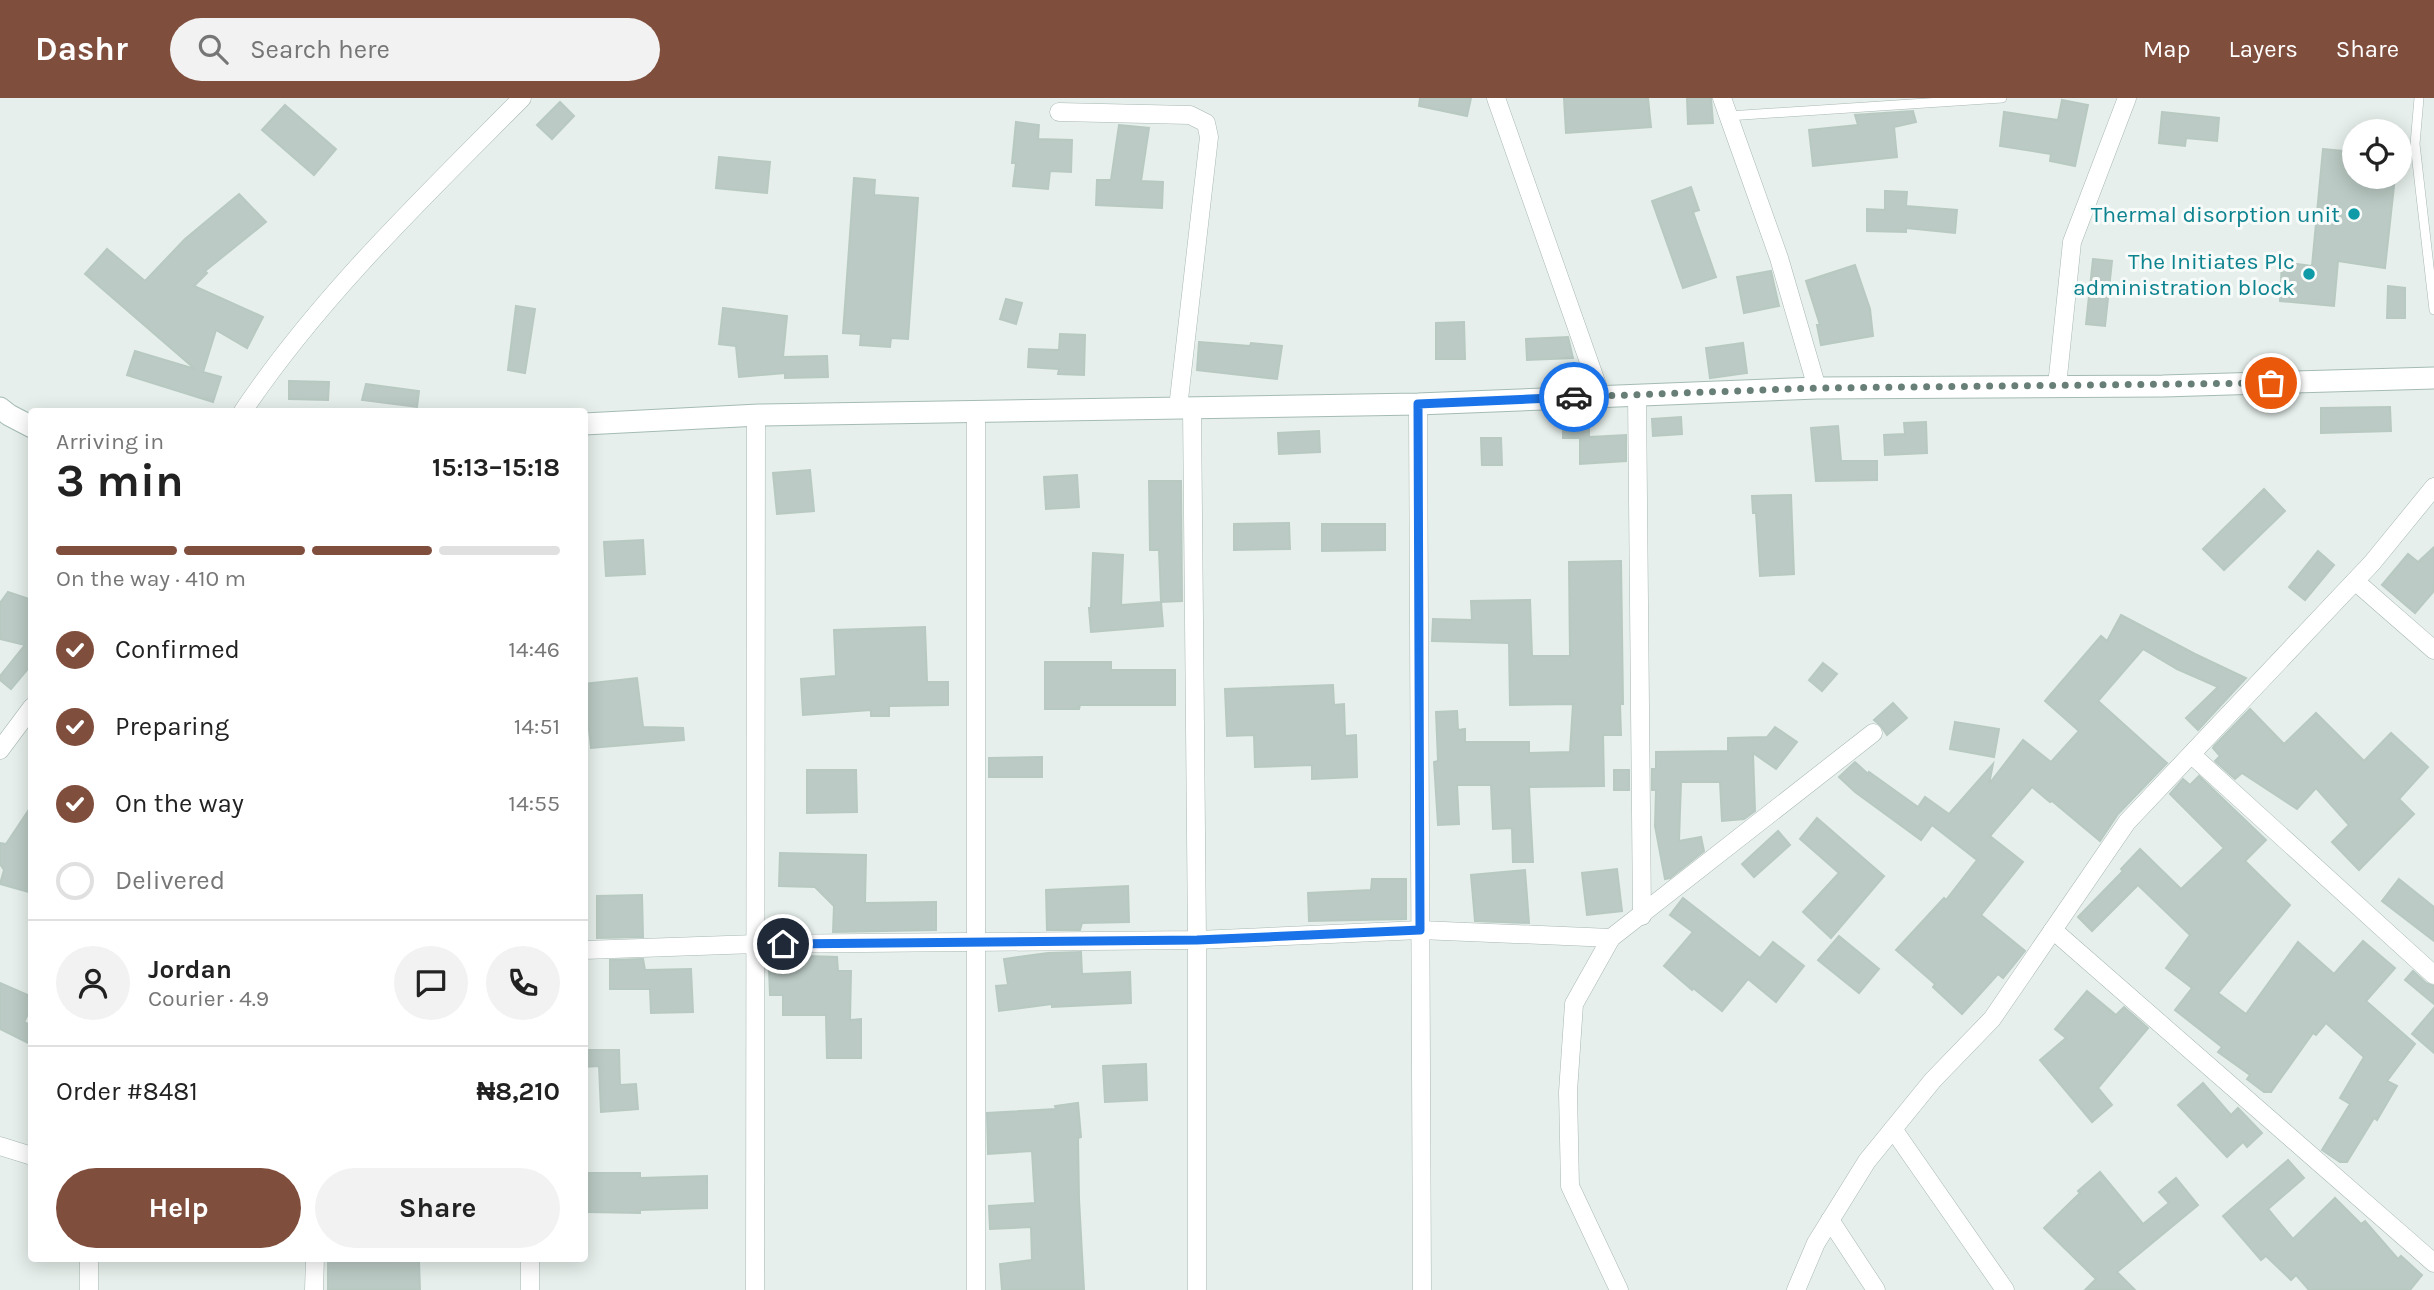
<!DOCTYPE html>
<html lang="en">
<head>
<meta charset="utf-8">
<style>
	:root { --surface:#fff; --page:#f2f2f2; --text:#222; --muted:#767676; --line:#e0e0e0; --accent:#804e3d }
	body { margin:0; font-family:Karla,sans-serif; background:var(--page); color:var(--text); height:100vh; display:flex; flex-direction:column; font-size:26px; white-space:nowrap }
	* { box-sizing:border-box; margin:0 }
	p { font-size:23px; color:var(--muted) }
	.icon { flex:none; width:38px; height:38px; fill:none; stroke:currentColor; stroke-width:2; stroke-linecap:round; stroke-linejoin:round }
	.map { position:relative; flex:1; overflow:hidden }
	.details { position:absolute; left:28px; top:310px; width:560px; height:854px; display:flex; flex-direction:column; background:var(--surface); border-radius:7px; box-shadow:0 4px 18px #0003 }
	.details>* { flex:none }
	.tools { position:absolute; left:2342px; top:21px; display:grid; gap:14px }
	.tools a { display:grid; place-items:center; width:70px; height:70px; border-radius:50%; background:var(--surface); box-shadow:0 4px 18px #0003; font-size:35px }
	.pin { position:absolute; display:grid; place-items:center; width:60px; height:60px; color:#fff; margin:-30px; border:4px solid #fff; border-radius:50%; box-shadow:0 2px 7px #0007 }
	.courier { position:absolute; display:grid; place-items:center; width:70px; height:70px; margin:-35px; border:5px solid #1a73e8; border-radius:50%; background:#fff; color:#222; box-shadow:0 2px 9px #0007 }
	.headline em { font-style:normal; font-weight:700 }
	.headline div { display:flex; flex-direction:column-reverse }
	.headline { display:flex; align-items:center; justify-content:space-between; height:119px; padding:0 28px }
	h1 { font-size:46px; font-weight:700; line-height:52px }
	.bar { display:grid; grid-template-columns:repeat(4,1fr); gap:10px 7px; align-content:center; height:84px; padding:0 28px }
	.bar i { height:9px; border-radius:5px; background:var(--line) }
	.bar .selected { background:var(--accent) }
	.bar p { grid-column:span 4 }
	.line { display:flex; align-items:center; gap:18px; padding:0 28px; border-top:2px solid var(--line) }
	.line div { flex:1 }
	.round { display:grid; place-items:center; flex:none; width:74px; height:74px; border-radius:37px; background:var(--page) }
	ol { padding:0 28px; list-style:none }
	li { display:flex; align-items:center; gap:21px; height:77px }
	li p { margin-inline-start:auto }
	li .icon { padding:7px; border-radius:50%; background:var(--accent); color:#fff; stroke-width:4 }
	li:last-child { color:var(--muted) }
	li i { width:38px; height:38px; border:4px solid var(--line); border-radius:50% }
	.cta { display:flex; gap:14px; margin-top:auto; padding:14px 28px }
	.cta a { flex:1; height:80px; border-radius:42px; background:var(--accent); color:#fff; font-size:28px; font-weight:700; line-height:80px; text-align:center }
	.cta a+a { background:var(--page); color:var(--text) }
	header { display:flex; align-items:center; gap:42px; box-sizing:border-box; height:98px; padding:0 35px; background:var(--accent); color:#fff }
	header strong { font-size:33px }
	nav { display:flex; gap:38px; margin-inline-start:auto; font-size:24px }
	.search { width:490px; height:63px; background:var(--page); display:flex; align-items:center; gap:18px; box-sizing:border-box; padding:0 24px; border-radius:38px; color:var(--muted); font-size:26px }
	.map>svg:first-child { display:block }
	.building { fill:#bbcac4; stroke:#b8c9c2; stroke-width:2 }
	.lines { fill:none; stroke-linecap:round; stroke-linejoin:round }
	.lane-casing { stroke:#a8b8b2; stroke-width:10 }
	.street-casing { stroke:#a8b8b2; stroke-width:19 }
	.secondary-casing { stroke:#a4bbb3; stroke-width:23 }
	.lane { stroke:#fff; stroke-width:9 }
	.street { stroke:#fff; stroke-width:18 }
	.secondary { stroke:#fff; stroke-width:21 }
	.done { stroke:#687f78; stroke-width:7; stroke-dasharray:0 12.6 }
	.route { stroke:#1a73e8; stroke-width:9 }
	.culture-dot { fill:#0f9aa8; stroke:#f7fbf9; stroke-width:2.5 }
	.labels { text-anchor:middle; stroke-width:6; stroke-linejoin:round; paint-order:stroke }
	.culture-label { font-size:23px; fill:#0d838f; stroke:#f7fbf9; text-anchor:end }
</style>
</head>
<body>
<header>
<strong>Dashr</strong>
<div class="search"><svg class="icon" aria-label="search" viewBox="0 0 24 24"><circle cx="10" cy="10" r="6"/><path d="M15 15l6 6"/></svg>Search here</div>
<nav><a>Map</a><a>Layers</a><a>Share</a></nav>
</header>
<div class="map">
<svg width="2434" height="1192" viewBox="0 0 2434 1192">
	<rect width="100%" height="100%" fill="#e6efeb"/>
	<!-- building -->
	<g class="building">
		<path d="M1420 0H1471L1467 18 1419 8Z"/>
		<path d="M1564 0H1648L1651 29 1566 35Z"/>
		<path d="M1687 0H1711L1713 25 1688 26Z"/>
		<path d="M2062 2 2088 7 2075 68 2050 63 2051 56 2000 48 2004 14 2058 22Z"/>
		<path d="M560 4 574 18 552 41 537 27Z"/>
		<path d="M285 7 336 51 314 77 262 32Z"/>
		<path d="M1913 13 1916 24 1894 29 1897 59 1813 68 1809 32 1858 27 1855 17Z"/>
		<path d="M2162 14 2219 20 2217 43 2186 40 2185 48 2159 45Z"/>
		<path d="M1016 24 1039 27 1038 41 1072 42 1071 74 1050 73 1048 91 1013 88 1016 65H1012Z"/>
		<path d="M1119 27 1149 30 1141 83 1163 84 1162 110 1096 107 1097 82H1111Z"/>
		<path d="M2323 51 2354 54V79H2395L2385 170 2338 163 2334 208 2280 203 2282 164 2312 168Z"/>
		<path d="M719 59 770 64 767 95 716 90Z"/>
		<path d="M854 80 875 82 874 97 918 100 908 241 891 240 890 249 860 247 861 236 843 235Z"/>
		<path d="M1691 89 1699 112 1693 114 1716 179 1683 190 1652 103Z"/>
		<path d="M1885 93 1907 94 1906 108 1957 112 1955 135 1906 130V134L1867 133V111L1885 112Z"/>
		<path d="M239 96 266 124 205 173 207 175 194 188 263 219 247 250 216 232 203 274 221 279 213 304 127 277 135 253 195 271 85 176 107 151 145 183 185 141Z"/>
		<path d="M2093 161 2112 163 2105 228 2086 226Z"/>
		<path d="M1855 167 1870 211 1873 238 1821 247 1817 227H1820L1806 183Z"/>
		<path d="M1771 173 1779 208 1744 215 1737 179Z"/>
		<path d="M2388 188 2405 190V220H2387Z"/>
		<path d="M1006 201 1022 205 1016 226 1000 221Z"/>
		<path d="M516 208 535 211 525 275 508 272Z"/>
		<path d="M723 210 787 218 783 259 827 258 828 279 785 280V275L739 279 736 248 719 246Z"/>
		<path d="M1464 224 1465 261H1436V225Z"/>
		<path d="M1060 236 1085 237 1084 277 1058 276 1059 271 1028 269 1029 251 1059 252Z"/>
		<path d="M1568 239 1573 260 1527 262 1526 241Z"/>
		<path d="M1199 244 1250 248 1251 245 1282 248 1277 281 1197 272Z"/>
		<path d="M1743 245 1747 275 1710 280 1706 250Z"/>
		<path d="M289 283 329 284 328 302 289 301Z"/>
		<path d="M366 286 419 293 417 309 362 302Z"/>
		<path d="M2390 309 2391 333 2321 335V310Z"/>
		<path d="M1681 319 1682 336 1653 338 1652 321Z"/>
		<path d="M1563 322H1589V339L1626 337V363L1580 366V340H1563Z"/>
		<path d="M1926 324 1927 355 1885 357 1884 337 1905 336 1904 325Z"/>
		<path d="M1838 328 1841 363H1877V382L1816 383 1811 330Z"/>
		<path d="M1319 333 1320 354 1279 356 1278 335Z"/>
		<path d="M1481 340H1501L1502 367H1482Z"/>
		<path d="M810 372 814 413 777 416 773 375Z"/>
		<path d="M1077 377 1079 409 1046 411 1044 379Z"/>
		<path d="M1149 383H1181L1182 503 1161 504 1159 452H1150Z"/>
		<path d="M2264 391 2285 413 2224 472 2203 451Z"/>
		<path d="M1791 397 1794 476 1760 478 1756 415H1753L1752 398Z"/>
		<path d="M1289 425 1290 451 1234 452V426Z"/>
		<path d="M1322 426H1385V452L1322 453Z"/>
		<path d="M643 442 645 476 606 478 604 444Z"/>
		<path d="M2434 449V493L2415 515 2382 487 2408 456 2418 464Z"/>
		<path d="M2318 453 2334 467 2305 502 2289 489Z"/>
		<path d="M1093 455 1123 457 1121 507 1161 504 1163 528 1091 534 1089 510H1091Z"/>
		<path d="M1621 463 1623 606H1620L1621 637H1603L1604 688 1529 689 1533 764H1513L1512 730 1493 731 1491 687H1457L1459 726 1438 727 1434 664 1438 663 1436 614 1457 613 1458 632 1465 631V644H1529V655L1570 654 1573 606 1510 607 1509 545 1432 543 1433 521 1472 522 1471 503 1530 502 1532 558H1570L1569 464Z"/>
		<path d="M8 494 32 502V566L11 591 0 582V578L25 547 0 541V505Z"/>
		<path d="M2121 517 2195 556 2246 580 2198 632 2186 620 2218 589 2177 571 2143 551 2098 603 2167 665 2118 716 2100 743 2052 703 2050 704 2032 689 1990 738 2023 764 1981 817 2025 853 2003 880 1998 876 1962 916 1933 889 1935 886 1896 852 1944 800 1946 802 1977 762 1932 727 1921 742 1855 694 1839 679 1855 664 1868 676 1869 674 1918 709 1925 699 1949 716 1993 666 1989 686 2023 642 2051 664 2079 633 2045 603 2101 538 2107 543Z"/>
		<path d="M925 529 927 584H948V607L889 608V618H871V612L803 617 801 581 836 578 834 532Z"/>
		<path d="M1045 564H1111V572H1175V607H1080L1079 611H1045Z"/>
		<path d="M1823 565 1837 576 1822 593 1809 582Z"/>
		<path d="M637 580 643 629 683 630 684 642 591 650 589 631 584 632V586Z"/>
		<path d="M1333 587 1334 607 1344 606 1345 638 1356 637 1357 679 1312 681V667L1255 669 1254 637 1227 638 1225 591Z"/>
		<path d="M1893 605 1907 620 1887 637 1881 628 1874 622Z"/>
		<path d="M2250 611 2284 646 2316 615 2364 663 2391 635 2428 669 2399 701 2414 716 2359 772 2332 744 2349 727 2316 690 2297 711 2242 675 2235 681 2215 663 2220 658 2213 650 2214 648Z"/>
		<path d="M1955 624 1999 631 1994 659 1950 651Z"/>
		<path d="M1775 629 1797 644 1776 671 1753 655 1755 713 1744 721 1722 723 1720 684H1681L1679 743 1701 739 1704 753 1670 780 1665 781 1655 728 1656 692H1652V671H1656V654L1728 653V640L1767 639Z"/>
		<path d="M1042 659V679H989V660Z"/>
		<path d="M807 672H856L857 714 807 715Z"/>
		<rect x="1614" y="672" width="15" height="20"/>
		<path d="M2199 678 2266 742 2245 763 2290 807 2218 895 2246 916 2298 844 2334 876 2363 843 2395 870 2366 903 2415 946 2387 983 2397 988 2377 1022 2374 1020 2347 1064H2340L2322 1052 2350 1006 2340 1000 2364 959 2326 925 2316 937 2313 935 2271 994H2264L2247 981 2250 977 2218 954 2222 949 2175 912 2192 890 2166 870 2190 837 2138 787 2092 833 2078 819 2123 773 2121 771 2140 751 2181 791 2224 750 2170 696 2183 681 2190 687Z"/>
		<path d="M32 707V795L0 786 4 772 0 766V745L6 746Z"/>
		<path d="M1817 720 1884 778 1831 840 1803 814 1839 775 1800 741Z"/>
		<path d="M1778 733 1790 747 1754 779 1742 766Z"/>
		<path d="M780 755 866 757 865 805 936 804V832L833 834 834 808 815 789 779 788Z"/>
		<path d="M1617 771 1622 813 1587 817 1582 775Z"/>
		<path d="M1525 772 1529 825 1475 823 1471 777Z"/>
		<path d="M1372 781H1406V821L1309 823 1308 795 1371 792Z"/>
		<path d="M2399 781 2434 809V843L2382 803Z"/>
		<path d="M1128 788 1129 824 1082 825 1080 832H1047L1046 792Z"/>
		<path d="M642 797 643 839 597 840V798Z"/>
		<path d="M1683 800 1760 860 1773 844 1804 868 1776 904 1748 881 1722 913 1693 890 1692 892 1664 868 1693 834 1670 817Z"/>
		<path d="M1839 838 1879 871 1859 895 1818 862Z"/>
		<path d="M1081 854 1082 876 1130 874 1131 905 1052 909V906L999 913 996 888 1008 887 1004 861 1048 855Z"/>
		<path d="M774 857 837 859 838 873H851L850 922 861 921V960H827L826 917H783V897H770L769 871H774Z"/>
		<path d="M643 861 645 872 691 871 693 914 651 915 650 891H610V862Z"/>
		<path d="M2413 873 2426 885 2434 888V906L2405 882Z"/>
		<path d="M0 885 32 899V908L24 924 32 928V947L0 931Z"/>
		<path d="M2087 893 2116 917 2124 909 2148 930 2098 990 2112 1007 2092 1024 2040 962 2066 940 2055 931Z"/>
		<path d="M2434 910V955L2412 936Z"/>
		<path d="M584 952H619L620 987 636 986 638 1011 601 1014 599 968 584 969Z"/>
		<path d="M1146 966 1147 1002 1105 1004 1103 968Z"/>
		<path d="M2203 985 2231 1017 2238 1010 2262 1035 2247 1049 2243 1044 2227 1059 2178 1007Z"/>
		<path d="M1078 1005 1081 1039 1078 1040 1079 1101 1084 1192H1002L1000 1166 1032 1162 1031 1129 990 1131 989 1108 1035 1105 1032 1053 988 1056 987 1015 1056 1011 1055 1008Z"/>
		<path d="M2288 1062 2304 1080 2268 1111 2293 1141 2335 1100 2361 1126 2365 1123 2398 1161 2401 1158 2422 1177 2410 1192H2309L2296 1177 2291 1182 2266 1158 2261 1162 2223 1118Z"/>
		<path d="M2100 1074 2143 1126 2169 1105 2159 1094 2176 1080 2198 1107 2117 1174 2135 1192H2085L2096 1181 2044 1130 2080 1095 2078 1093Z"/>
		<path d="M588 1075H640V1080L707 1078V1110L640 1112V1115L587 1114Z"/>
		<path d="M419 1163 420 1192H328V1164Z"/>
	</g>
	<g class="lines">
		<!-- lane casing -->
		<g class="lane-casing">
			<g id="lane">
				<path d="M2419 0 2415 46 2434 212"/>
				<path d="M1728 18 2002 0"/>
			</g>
		</g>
		<!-- street casing -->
		<g class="street-casing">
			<g id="street">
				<path d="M1496 0 1601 298"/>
				<path d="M1722 0 1779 160 1817 290"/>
				<path d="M1059 14 1190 17 1206 25 1209 39 1178 310"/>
				<path d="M2057 288 2072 144 2127 0"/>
				<path d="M1637 297 1642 818"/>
				<path d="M1418 306 1422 1192"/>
				<path d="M1192 310 1197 842V1192"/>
				<path d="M243 313C321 197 424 99 522 0"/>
				<path d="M976 313V1192"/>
				<path d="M2355 483 2434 552"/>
				<path d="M0 652 32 609"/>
				<path d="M2192 657 2434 877"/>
				<path d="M2053 832 2434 1165"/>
				<path d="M584 852 756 846 1197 842 1420 832 1611 840"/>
				<path d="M1893 1031 2005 1192"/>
				<path d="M0 1048 32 1058"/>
				<path d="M1830 1122 1876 1192"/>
				<path d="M89 1160V1192"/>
				<path d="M314 1192 315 1160"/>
				<path d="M530 1192V1160"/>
				<path d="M755 1192 756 317"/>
				<path d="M1619 1192 1570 1088 1568 994 1574 906 1611 840 1873 635"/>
				<path d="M1796 1192 1816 1145 1867 1063 1933 982 1992 921 2127 724 2372 465 2434 389"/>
			</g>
		</g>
		<!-- secondary casing -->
		<g class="secondary-casing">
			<g id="secondary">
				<path d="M0 310 9 317 32 329"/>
				<path d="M584 326 759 317 1418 306 1817 290 2163 288 2434 280"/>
			</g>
		</g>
		<!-- lane -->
		<use href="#lane" class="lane"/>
		<!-- street -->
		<use href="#street" class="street"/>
		<!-- secondary -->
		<use href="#secondary" class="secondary"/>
	</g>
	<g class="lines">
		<!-- done -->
		<path class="done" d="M1574 299 1817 290 2271 285"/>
		<!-- route -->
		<path class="route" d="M783 846 1197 842 1420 832 1418 306 1574 299"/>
	</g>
	<!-- markers -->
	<g class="culture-dot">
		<circle cx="2354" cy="116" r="7"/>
		<circle cx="2309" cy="176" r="7"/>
	</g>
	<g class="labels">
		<!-- culture labels -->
		<g class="culture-label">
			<text x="2340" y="124">Thermal disorption unit</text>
			<text x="2295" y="171">The Initiates Plc<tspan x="2295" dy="26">administration block</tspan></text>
		</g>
	</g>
</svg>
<div class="tools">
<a><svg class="icon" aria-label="locate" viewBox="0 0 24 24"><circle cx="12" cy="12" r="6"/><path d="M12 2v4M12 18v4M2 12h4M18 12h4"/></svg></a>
</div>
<div class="pin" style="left:2271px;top:285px;background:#ea580c"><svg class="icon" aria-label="bag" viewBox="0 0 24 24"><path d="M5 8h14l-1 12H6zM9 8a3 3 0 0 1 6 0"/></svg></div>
<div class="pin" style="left:783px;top:846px;background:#1f2937"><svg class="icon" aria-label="home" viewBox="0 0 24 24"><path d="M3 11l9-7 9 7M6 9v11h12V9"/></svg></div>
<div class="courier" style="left:1574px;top:299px"><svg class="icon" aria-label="car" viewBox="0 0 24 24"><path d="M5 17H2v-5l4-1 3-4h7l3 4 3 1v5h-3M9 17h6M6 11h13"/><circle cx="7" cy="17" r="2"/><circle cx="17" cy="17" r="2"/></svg></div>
<section class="details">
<div class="headline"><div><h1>3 min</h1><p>Arriving in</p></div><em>15:13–15:18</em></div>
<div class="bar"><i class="selected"></i><i class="selected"></i><i class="selected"></i><i></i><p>On the way · 410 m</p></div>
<ol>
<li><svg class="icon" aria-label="check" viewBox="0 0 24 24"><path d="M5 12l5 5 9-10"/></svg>Confirmed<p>14:46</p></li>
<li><svg class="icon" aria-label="check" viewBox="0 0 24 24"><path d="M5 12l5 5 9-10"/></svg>Preparing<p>14:51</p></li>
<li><svg class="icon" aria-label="check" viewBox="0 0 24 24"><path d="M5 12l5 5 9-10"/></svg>On the way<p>14:55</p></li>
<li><i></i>Delivered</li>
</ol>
<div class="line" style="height:126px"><a class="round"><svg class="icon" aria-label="person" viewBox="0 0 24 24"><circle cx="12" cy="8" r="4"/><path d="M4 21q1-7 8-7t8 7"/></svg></a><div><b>Jordan</b><p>Courier · 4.9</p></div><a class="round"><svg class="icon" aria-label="chat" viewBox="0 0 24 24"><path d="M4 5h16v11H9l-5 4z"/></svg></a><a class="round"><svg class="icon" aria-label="phone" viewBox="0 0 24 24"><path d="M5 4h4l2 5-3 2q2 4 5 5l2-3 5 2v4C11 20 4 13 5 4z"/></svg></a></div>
<div class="line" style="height:91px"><div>Order #8481</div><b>₦8,210</b></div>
<div class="cta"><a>Help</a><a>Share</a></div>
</section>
</div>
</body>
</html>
